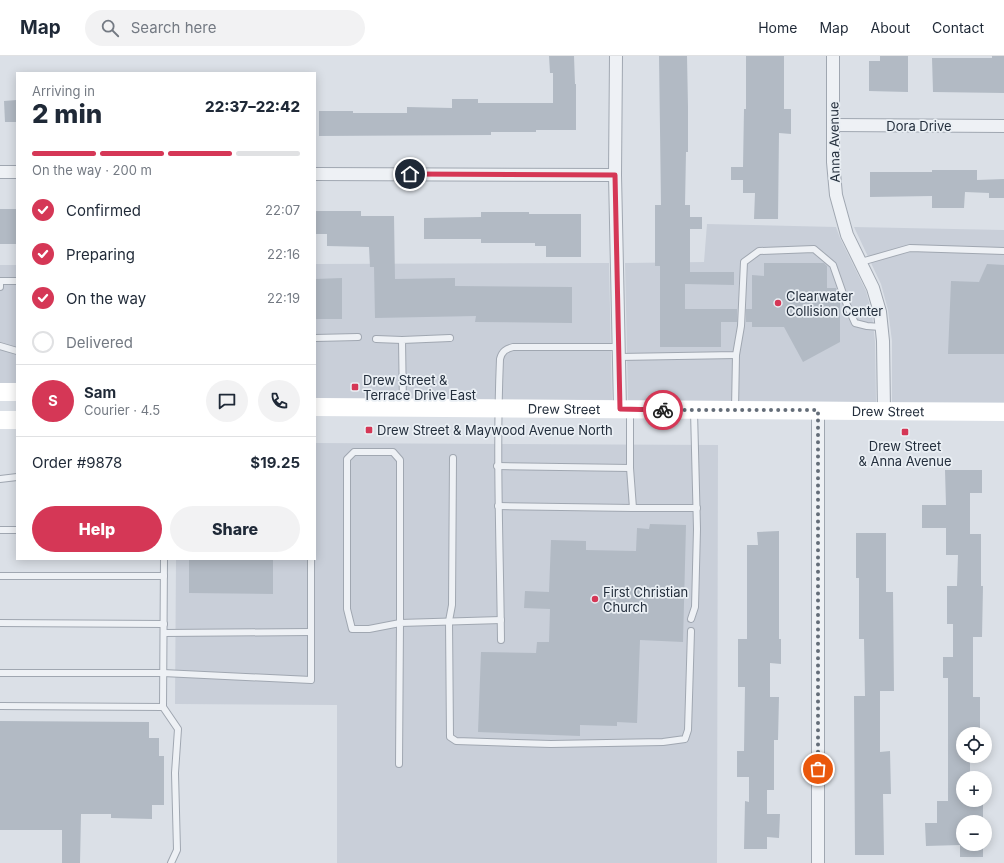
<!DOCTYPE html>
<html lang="en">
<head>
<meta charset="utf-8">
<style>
	:root { --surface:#fff; --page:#f2f2f3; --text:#1f2937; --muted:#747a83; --line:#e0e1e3; --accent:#d53756 }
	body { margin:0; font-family:Inter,sans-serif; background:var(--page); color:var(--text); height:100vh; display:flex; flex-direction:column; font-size:15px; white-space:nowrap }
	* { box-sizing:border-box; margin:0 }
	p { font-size:13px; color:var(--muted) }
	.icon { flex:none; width:22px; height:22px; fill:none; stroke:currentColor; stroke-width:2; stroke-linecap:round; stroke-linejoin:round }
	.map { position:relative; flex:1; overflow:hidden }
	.panel { position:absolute; left:16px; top:16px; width:300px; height:488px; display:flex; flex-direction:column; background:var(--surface); border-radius:0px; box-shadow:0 2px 10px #0003 }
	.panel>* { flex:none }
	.buttons { position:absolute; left:956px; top:671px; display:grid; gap:8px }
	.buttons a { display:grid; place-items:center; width:36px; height:36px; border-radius:50%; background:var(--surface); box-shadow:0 2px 10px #0003; font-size:20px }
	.pin { position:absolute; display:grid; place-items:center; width:34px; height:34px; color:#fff; margin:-17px; border:2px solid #fff; border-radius:50%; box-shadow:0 1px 4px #0007 }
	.courier { position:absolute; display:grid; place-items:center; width:40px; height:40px; margin:-20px; border:3px solid #d53756; border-radius:50%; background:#fff; color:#222; box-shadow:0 1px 5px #0007 }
	.headline em { font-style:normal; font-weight:800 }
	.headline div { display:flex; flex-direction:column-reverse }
	.headline { display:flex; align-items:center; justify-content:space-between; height:68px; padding:0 16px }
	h1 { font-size:26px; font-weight:800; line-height:30px }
	.bar { display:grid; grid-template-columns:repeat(4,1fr); gap:6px 4px; align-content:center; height:48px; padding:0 16px }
	.bar i { height:5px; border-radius:3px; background:var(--line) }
	.bar .selected { background:var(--accent) }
	.bar p { grid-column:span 4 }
	.line { display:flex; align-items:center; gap:10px; padding:0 16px; border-top:1px solid var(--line) }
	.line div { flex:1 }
	.round { display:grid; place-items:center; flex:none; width:42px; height:42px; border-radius:21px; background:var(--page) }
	ol { padding:0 16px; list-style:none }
	li { display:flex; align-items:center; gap:12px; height:44px }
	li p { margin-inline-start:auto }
	li .icon { padding:4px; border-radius:50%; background:var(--accent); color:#fff; stroke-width:4 }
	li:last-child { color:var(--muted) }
	li i { width:22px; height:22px; border:2px solid var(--line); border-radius:50% }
	.primary-button { display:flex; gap:8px; margin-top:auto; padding:8px 16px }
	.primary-button a { flex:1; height:46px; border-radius:24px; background:var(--accent); color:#fff; font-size:16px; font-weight:800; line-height:46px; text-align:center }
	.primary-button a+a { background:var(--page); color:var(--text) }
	header { display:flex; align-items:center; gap:24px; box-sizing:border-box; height:56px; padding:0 20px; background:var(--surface); border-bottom:1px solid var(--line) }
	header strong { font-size:19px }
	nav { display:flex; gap:22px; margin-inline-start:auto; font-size:14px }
	.search { width:280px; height:36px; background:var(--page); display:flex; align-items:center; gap:10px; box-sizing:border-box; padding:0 14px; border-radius:22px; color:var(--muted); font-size:15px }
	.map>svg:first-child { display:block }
	.built { fill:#c9cfd9 }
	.building { fill:#b2bac4 }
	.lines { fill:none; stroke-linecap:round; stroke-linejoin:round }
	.lane-casing { stroke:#a0a7b1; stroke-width:8 }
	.street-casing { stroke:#a0a7b1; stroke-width:14 }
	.lane { stroke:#eef1f5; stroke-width:6 }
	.street { stroke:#eef1f5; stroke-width:12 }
	.secondary { stroke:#fff; stroke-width:18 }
	.done { stroke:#646d78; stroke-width:4; stroke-dasharray:0 7.2 }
	.route { stroke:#d53756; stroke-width:5 }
	.poi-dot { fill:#d53756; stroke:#eaeff4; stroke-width:1.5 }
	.labels { text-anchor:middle; stroke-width:3.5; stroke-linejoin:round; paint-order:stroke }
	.street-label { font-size:13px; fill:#242f3d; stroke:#eaeff4 }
	.poi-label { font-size:13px; fill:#242f3d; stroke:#eaeff4; text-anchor:start }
</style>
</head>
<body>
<header>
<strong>Map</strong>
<div class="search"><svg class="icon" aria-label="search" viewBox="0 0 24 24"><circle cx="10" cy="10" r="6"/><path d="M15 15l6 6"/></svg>Search here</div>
<nav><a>Home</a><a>Map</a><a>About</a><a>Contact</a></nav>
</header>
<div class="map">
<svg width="1004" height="807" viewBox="0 0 1004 807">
	<rect width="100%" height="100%" fill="#dbe0e7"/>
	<!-- built -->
	<g class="built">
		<path d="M707 168 836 171 840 182 866 235 872 258 875 286 876 346 628 344 625 207 704 206Z"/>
		<path d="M854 171 1004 174V346H892V285L888 254 881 228Z"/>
		<path d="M609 207 612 344 315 342V208Z"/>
		<rect x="0" y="209" width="17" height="118"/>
		<path d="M315 387 718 389 717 807H337V649L175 648 176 503H315Z"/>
	</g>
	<!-- building -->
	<g class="building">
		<path d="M549 0H574L575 28H576V74H536V76H491V79L319 80V55H353V57H407V51L452 52V43H478V47H553V17H550Z"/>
		<path d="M659 0H687L688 51V96H686L685 149H690V161H702V173H690V216H734V229L685 228V253H737V266H721V291H660V210H655V149H661Z"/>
		<path d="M746 0H784V53H791V78L779 77 778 163H754L755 137H743V124H731V111H743L744 53H746Z"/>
		<path d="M880 0H908V36L869 35V5H880Z"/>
		<path d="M992 0H1004V37L933 36 932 2H992Z"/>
		<path d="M17 44V66H5L4 45Z"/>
		<path d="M932 114H977V124L1004 123V142H989V137L965 136 964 152H932V140L870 141V116H932Z"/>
		<rect x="0" y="153" width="17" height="35"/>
		<path d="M316 155H361V160H394L395 223 455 222V230L572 231V267L475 266 476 260 375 262 374 211H370L369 191 327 190V178H316Z"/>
		<path d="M481 156H529V158H581V201H546V190H535V187H481V183H424V162L481 161Z"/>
		<path d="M764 207H824L827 210V232H836L840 242V286L803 306 784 271H752V266H746V253H752V219L764 220Z"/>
		<path d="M987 208 1004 209V298H948L951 225 979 226Z"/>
		<path d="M342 222V263H315V223Z"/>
		<path d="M945 414H982V437H970V478H981V530H983L982 581H973V641H980V678H963V700H970V716H981V722H963V744H983V766H963V788H983V801H960V789L926 790 925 767H937V745H948V622H943V601H953V568H947V530H957L958 499H946V472H922V449H946Z"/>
		<path d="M650 468 686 469 683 586 640 584 637 667 617 666V670L580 669V680L478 676 481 596 536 597 537 586H549L550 553 524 552 525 535 549 536 551 484 586 485V494L636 495 637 472 649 473Z"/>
		<path d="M779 475V583H781V608L770 607V641H779L778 684H774V734H767V758H780L779 782 767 781V793H744L745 745 749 746V721H737V695H744L745 631H738V583H747V489H758L757 476Z"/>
		<path d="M856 477H886V536H893L894 635H880V696L890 695 891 738H883L884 799H855L854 640H865L864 583H859V522H856Z"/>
		<path d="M189 503H273V538L189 537Z"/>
		<path d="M0 665 149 666V682H159V700H164V749H152V763L111 762V758H81L80 807H62V774H0Z"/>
	</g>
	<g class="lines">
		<!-- lane casing -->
		<g class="lane-casing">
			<g id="lane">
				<path d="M861 206 910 192 1004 195"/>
				<path d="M0 231V225H17"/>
				<path d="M315 282 358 281"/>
				<path d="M376 283 402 284"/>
				<path d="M0 290 17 295"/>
				<path d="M619 301 736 299 741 270 744 206 759 195 814 193 833 209 847 249 855 267 867 270 881 271"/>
				<path d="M403 351 402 284 450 282"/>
				<path d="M735 353 736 299"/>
				<path d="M354 396H393L400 404V567L369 573H352L347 553V403Z"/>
				<path d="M453 402 452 549 449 565 450 681 456 685 551 688 663 686 685 683 688 674 691 575"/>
				<path d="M497 410 630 412V355"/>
				<path d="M630 412 633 452"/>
				<path d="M0 423 17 421"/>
				<path d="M498 450 633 452H697"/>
				<path d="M0 474H17"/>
				<path d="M0 520H164"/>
				<path d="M691 563 695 551 697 473 694 355"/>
				<path d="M0 567 164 568"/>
				<path d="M164 577 311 576"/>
				<path d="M501 584C500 490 496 397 500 303 502 295 506 293 513 291H619"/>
				<path d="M0 617H163L311 624V503"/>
				<path d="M0 650 163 651 164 503"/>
				<path d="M163 651 178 673 175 717 177 794 171 807"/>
				<path d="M399 708 400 567 501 564"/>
			</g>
		</g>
		<!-- street casing -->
		<g class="street-casing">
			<g id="street">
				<path d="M616 0 615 119 620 353"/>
				<path d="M833 0V106L836 139 847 179 873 232 880 256 883 285 884 355"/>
				<path d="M833 69 1004 70"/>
				<path d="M0 116H17"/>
				<path d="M315 118 615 119"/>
				<path d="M818 807V354"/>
			</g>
		</g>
		<!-- lane -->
		<use href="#lane" class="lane"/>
		<!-- street -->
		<use href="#street" class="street"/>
		<!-- secondary -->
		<g class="secondary">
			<path d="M0 336H17"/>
			<path id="s1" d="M315 351 1004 356"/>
			<path d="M0 364H17"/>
		</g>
	</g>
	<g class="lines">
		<!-- done -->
		<path class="done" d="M663 354H818V713"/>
		<!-- route -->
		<path class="route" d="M410 118 615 119 620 353 663 354"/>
	</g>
	<!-- markers -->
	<g class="poi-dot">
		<circle cx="778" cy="247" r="4"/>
		<rect x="351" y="327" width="8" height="8" rx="2"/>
		<rect x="365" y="370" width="8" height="8" rx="2"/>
		<rect x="901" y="372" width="8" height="8" rx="2"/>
		<circle cx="595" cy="543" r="4"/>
	</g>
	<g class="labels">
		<!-- street labels -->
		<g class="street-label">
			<text x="919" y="75">Dora Drive</text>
			<text transform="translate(834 86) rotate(-91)" y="5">Anna Avenue</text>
			<text dy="5" stroke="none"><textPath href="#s1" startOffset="249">Drew Street</textPath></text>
			<text dy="5" stroke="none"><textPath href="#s1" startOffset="573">Drew Street</textPath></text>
		</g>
		<!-- poi labels -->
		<g class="poi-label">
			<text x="786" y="245">Clearwater<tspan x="786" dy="15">Collision Center</tspan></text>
			<text x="363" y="329">Drew Street &amp;<tspan x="363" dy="15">Terrace Drive East</tspan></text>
			<text x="377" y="379">Drew Street &amp; Maywood Avenue North</text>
			<text x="905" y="395" text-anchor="middle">Drew Street<tspan x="905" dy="15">&amp; Anna Avenue</tspan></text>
			<text x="603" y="541">First Christian<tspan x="603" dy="15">Church</tspan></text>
		</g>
	</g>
</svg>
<div class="buttons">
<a><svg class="icon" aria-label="locate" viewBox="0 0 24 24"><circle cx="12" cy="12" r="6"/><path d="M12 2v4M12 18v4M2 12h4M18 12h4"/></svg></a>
<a>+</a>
<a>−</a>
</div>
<div class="pin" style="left:818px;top:713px;background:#ea580c"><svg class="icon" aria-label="bag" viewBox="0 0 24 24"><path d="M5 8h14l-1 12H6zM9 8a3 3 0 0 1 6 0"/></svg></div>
<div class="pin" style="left:410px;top:118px;background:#1f2937"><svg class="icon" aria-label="home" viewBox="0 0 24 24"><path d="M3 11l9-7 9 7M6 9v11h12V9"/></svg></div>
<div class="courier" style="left:663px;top:354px"><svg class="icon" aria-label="bike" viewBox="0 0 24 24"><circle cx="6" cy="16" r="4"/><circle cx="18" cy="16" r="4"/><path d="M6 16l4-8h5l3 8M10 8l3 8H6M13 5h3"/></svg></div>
<section class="panel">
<div class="headline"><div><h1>2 min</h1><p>Arriving in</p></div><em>22:37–22:42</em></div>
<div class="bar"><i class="selected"></i><i class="selected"></i><i class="selected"></i><i></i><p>On the way · 200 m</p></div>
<ol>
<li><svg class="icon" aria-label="check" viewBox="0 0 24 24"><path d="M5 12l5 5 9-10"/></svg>Confirmed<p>22:07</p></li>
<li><svg class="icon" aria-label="check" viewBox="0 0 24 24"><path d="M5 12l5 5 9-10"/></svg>Preparing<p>22:16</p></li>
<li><svg class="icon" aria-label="check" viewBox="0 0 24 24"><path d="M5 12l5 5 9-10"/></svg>On the way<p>22:19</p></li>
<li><i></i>Delivered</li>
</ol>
<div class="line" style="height:72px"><b class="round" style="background:var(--accent);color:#fff">S</b><div><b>Sam</b><p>Courier · 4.5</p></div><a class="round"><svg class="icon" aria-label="chat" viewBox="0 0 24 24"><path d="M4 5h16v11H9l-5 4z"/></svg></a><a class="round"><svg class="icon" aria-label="phone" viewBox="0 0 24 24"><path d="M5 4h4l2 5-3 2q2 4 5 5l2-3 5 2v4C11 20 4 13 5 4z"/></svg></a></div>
<div class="line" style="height:52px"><div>Order #9878</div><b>$19.25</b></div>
<div class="primary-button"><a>Help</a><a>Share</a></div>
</section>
</div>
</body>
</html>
